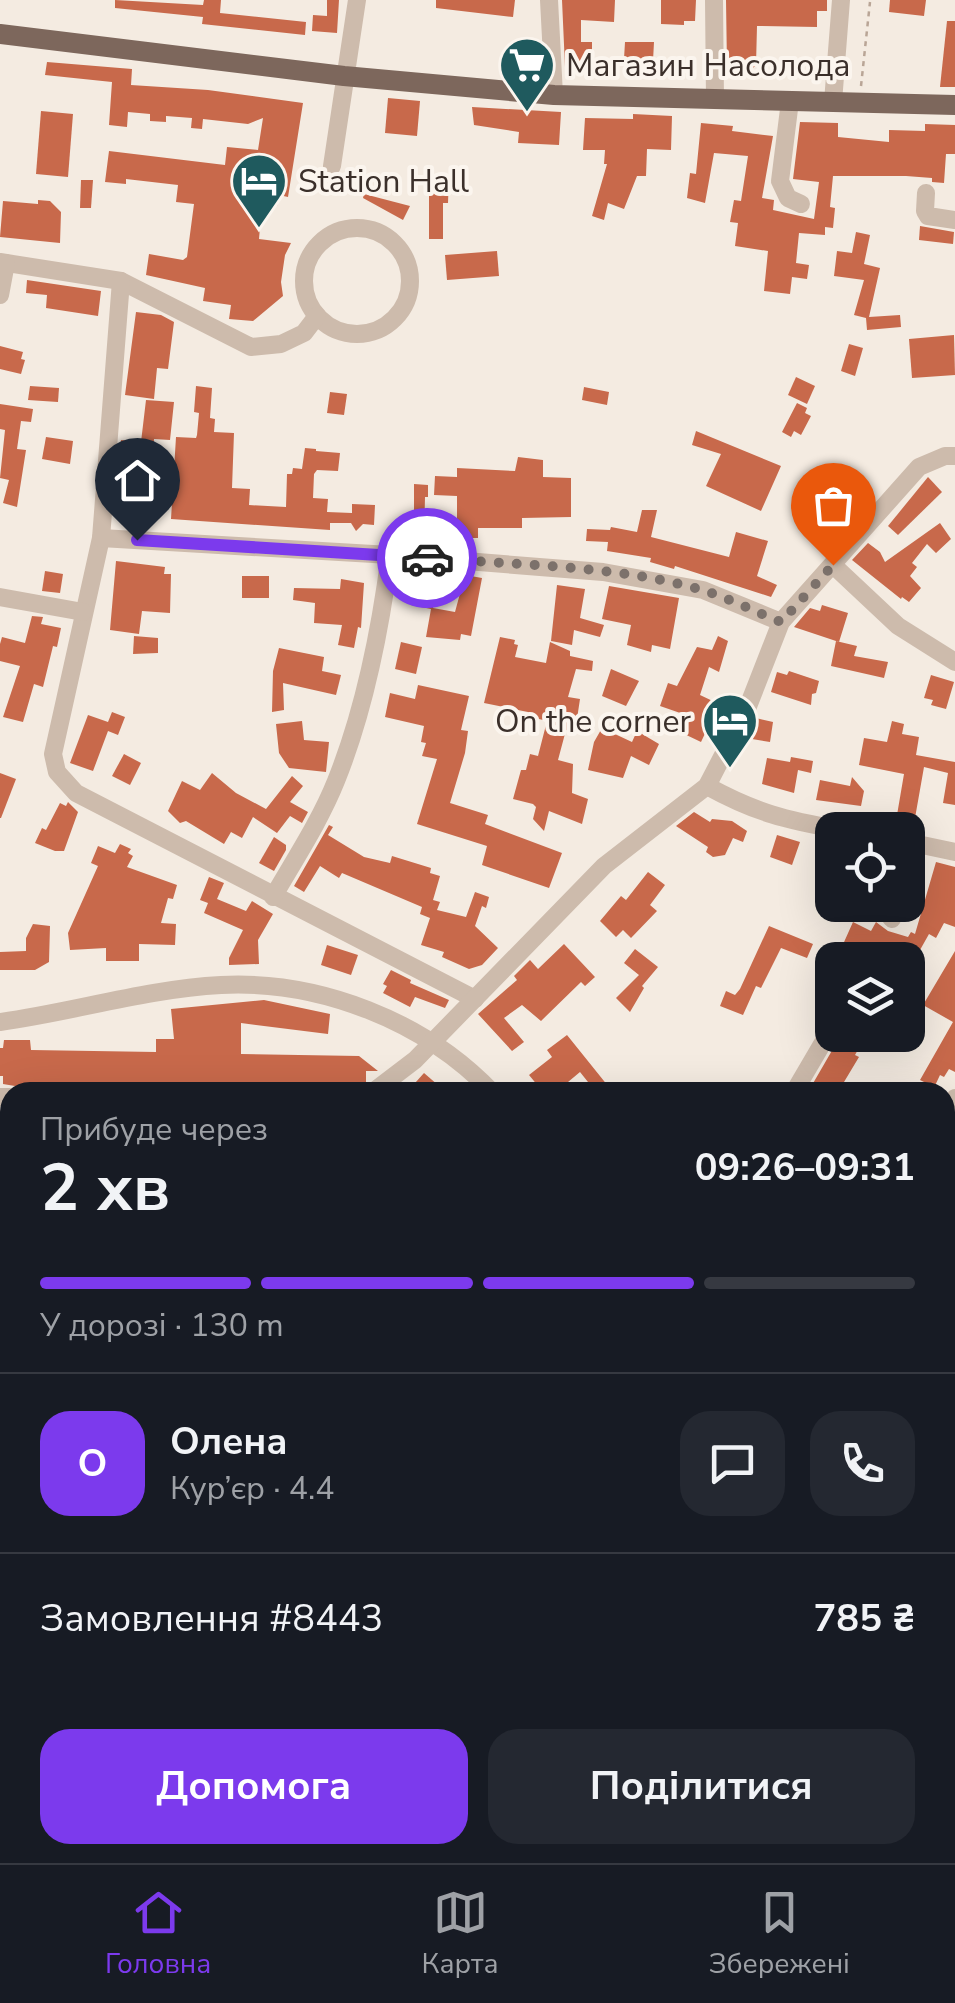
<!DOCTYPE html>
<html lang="uk">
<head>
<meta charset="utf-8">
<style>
	:root { --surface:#171b24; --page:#242831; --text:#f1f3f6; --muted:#9ea1a6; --line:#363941; --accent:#7c3aed }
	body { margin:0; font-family:"Nunito Sans",sans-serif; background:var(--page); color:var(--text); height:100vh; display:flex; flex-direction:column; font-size:38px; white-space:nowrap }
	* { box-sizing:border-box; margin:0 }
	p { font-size:32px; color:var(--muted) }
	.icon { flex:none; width:55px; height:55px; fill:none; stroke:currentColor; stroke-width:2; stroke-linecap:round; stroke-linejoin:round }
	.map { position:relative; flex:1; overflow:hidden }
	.panel { position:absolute; left:0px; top:1082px; width:955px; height:782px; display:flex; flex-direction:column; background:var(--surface); border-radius:30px 30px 0 0; box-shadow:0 10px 40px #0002 }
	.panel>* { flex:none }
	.tools { position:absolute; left:815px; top:812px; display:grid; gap:20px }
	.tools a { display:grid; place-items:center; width:110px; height:110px; border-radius:20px; background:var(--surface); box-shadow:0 10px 40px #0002; font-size:50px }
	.pin { position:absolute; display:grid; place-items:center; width:85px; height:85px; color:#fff; margin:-102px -42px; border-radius:50% 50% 50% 0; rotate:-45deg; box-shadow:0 0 10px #0007 }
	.pin .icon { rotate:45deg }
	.courier { position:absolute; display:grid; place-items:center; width:100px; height:100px; margin:-50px; border:8px solid #7c3aed; border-radius:50%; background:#fff; color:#222; box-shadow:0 2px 12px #0007 }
	.head em { font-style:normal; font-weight:700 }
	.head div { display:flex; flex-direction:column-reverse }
	.head { display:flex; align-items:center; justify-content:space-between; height:170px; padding:0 40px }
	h1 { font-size:65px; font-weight:700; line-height:75px }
	.bar { display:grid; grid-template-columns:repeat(4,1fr); gap:15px 10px; align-content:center; height:120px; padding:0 40px }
	.bar i { height:12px; border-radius:8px; background:var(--line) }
	.bar .on { background:var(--accent) }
	.bar p { grid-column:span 4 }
	.line { display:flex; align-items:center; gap:25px; padding:0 40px; border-top:2px solid var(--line) }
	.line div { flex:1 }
	.round { display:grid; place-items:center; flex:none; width:105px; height:105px; border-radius:30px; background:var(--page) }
	.primary-button { display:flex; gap:20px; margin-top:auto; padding:20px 40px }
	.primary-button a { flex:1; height:115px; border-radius:30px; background:var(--accent); color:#fff; font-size:40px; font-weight:700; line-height:115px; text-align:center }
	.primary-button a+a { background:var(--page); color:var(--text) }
	.dock { display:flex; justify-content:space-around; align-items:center; height:140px; border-top:2px solid var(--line); background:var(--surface); font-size:28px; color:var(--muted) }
	.dock a { display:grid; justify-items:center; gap:5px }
	.dock .on { color:var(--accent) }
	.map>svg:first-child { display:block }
	.green { fill:#b8c4a0 }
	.water { fill:#7fb0b2 }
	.building { fill:#c8694b }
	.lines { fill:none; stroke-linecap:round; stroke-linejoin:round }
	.path { stroke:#b9a596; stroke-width:2.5; stroke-dasharray:5 5; stroke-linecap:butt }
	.minor { stroke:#cdbbac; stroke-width:18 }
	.major { stroke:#7d675c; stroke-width:20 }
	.done { stroke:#7c716b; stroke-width:10; stroke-dasharray:0 18 }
	.route { stroke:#7c3aed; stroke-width:12 }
	.labels { text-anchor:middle; stroke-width:8; stroke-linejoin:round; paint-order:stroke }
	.poi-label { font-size:32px; fill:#3b302b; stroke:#fbf5ee; text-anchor:start }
</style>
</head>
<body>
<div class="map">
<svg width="955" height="1863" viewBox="0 0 955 1863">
	<rect width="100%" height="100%" fill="#f4ebe1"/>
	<!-- green -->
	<path class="green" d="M716 1855H905L907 1863H720Z"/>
	<!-- water -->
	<path class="water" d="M190 1855H460L468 1863H195Z"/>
	<!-- building -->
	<g class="building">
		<path d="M115 0 203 5 204 0H221L220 13 306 22 305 35 202 24 203 17 115 8Z"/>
		<path d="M327 0H339L337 33 312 31 313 15 327 16Z"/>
		<path d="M436 0H515L513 17 436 8Z"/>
		<path d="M562 0H615L614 22 581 20V42H592V67L568 72V67H565Z"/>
		<path d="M661 0H696L695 21H684V25L661 24Z"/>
		<path d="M726 0H827V11H817V27L757 26 756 65 753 68 727 67Z"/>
		<path d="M890 0H926L924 16 889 12Z"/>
		<path d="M947 21H955V87H940Z"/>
		<path d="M625 42H654L653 61H646V66H633V60L624 59Z"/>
		<path d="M47 62 132 69 131 85 208 90 303 103 288 197 279 195 277 206 262 204 259 239 291 243 285 255 281 282 283 296 253 321 229 319 231 305 203 301 205 288 146 275 149 254 183 260 187 257 194 204 176 202 178 185 126 179V184L105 182 109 151 225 165 227 147 258 150 263 118 248 124 203 119 202 129 191 128 192 118 166 116V122L150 121V114L128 112 127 127 109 125 112 82 45 75Z"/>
		<path d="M388 98 420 101 417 136 385 133Z"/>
		<path d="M472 107 561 112 559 145 518 143 519 132 474 125Z"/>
		<path d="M41 111 73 114 68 177 36 174Z"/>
		<path d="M633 114 672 116 671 150 647 149 646 176H637L624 209 608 203 604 220 592 216 607 164H604L605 150H583L585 118 633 119Z"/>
		<path d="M800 122 838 123V137L889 142V130L925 131V124L955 125V154H946L944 183 932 182V178L906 176H833L830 207 835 208 833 228 825 227V235L799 233 796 263 809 265 807 279 792 277 790 294 764 291 768 251 735 246 738 223 730 222 734 200 741 201 748 156 714 153 705 203 687 198 690 173 696 174 701 123 733 126 732 131 773 136 762 198 774 200 773 210 814 219 819 182 793 179Z"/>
		<path d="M449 175 448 203H443V239H429V179Z"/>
		<path d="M81 180H93L91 208H80Z"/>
		<path d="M364 194 410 206 403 220 363 198Z"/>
		<path d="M38 200 50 201 61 212 60 243 0 237 3 201 38 204Z"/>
		<path d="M920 226 954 232 953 244 919 240Z"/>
		<path d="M856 232 870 235 864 264 880 268 869 317 900 315 901 327 867 330 866 318 854 315 864 280 834 276 837 251 852 253Z"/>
		<path d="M497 251 499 276 447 280 445 255Z"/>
		<path d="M27 280 101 291 98 316 46 308 47 295 26 293Z"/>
		<path d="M136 312 161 315 174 322 168 369 157 368 154 399 125 395Z"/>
		<path d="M954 335 955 375 912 378 909 339Z"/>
		<path d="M849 344 863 348 855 376 841 371Z"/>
		<path d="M0 346 23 352 21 359 25 360 21 374 0 369Z"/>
		<path d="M796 377 815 386 807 404 788 395Z"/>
		<path d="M30 386 59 388 58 402 28 400Z"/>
		<path d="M196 386 212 388 210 418 215 419 214 432 234 433 232 488 250 489 249 505 286 507 287 474H292L293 468 302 469 305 448 316 449V451L340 453 338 471 317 470 314 474 313 498 328 499 327 512 352 513V504L375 505 374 525 363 524 356 531 351 523H330V530L171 519 176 437 196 438 197 435 199 413 194 412Z"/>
		<path d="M584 387 609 392 607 405 582 400Z"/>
		<path d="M330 392 347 394 344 415 327 413Z"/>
		<path d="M146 400 174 402 170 440 154 439 153 455 120 452 121 440 141 442Z"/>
		<path d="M797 403 807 408 805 413 811 416 801 435 794 431 791 437 782 432Z"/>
		<path d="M0 404 33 409 31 422 21 421 17 449 26 450 17 507 3 503 9 480 0 478 5 430 0 429Z"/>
		<path d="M696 431 781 466 761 511 706 486 721 454 692 445Z"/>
		<path d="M46 437 73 441 70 464 42 459Z"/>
		<path d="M518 457 543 460V477L571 478V517L522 518V528H478V538H457V496L434 495 435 476 457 477V468L515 471Z"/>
		<path d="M928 477 942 492 898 535 888 526Z"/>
		<path d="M414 484 428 485V497H425L424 539H398V519H414Z"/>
		<path d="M130 494 152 497 149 520 123 517Z"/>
		<path d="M642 510H657L651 537 729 557 736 532 768 541 757 576 777 585 771 597 675 566 674 569 650 562 651 558 607 551 608 542 586 541 587 529 610 530 611 527 637 532Z"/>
		<path d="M940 523 951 539 936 553 927 544 912 563 917 567 910 576 921 588 909 602 902 597 901 599 852 560 868 543 880 552 885 562Z"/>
		<path d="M116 561 165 567 164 574H171L170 613 142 611 139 634 110 630Z"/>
		<path d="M45 571 63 574 60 593 42 591Z"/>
		<path d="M465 575 482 578 471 636 461 634 460 640 426 637 431 609 411 605 416 577 438 582 433 608 455 612Z"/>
		<rect x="242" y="576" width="27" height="22"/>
		<path d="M341 579 364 583 361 628 358 627 354 648 338 645 342 625 314 623 315 603 293 600 294 588 340 589Z"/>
		<path d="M557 585 585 589 580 618 604 625 600 637 574 630 572 645 551 641Z"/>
		<path d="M609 586 679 598 670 649 652 645 651 652 627 645 631 625 602 619Z"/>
		<path d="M822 605 848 613 839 642 794 627 810 608 820 611Z"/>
		<path d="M32 616 43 617 41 624 61 628 57 647 53 646 43 687 34 684 23 722 3 717 20 666 0 661V644L2 637 25 643Z"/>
		<path d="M134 636 158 638V653L133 654Z"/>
		<path d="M718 636 728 641 719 672 709 667 700 695 719 704 701 742 678 731 686 715 660 706 668 683 677 686 697 647 712 650Z"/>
		<path d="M500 637 515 640 514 644 518 645 515 657 546 663 550 642 570 651V656L593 661 592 671 576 669 568 697 580 699 575 732 566 730 558 760 573 764 572 793 588 799 582 824 549 811 544 831 533 819 536 807 533 804 513 799 521 770H526L530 754 538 756 547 721 527 716 528 712 484 703Z"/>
		<path d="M836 641 857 646 854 656 888 662 884 678 831 666Z"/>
		<path d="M401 642 422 647 416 674 395 669Z"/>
		<path d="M279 648 324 657 322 671 341 675 336 695 283 683 284 710 272 712 273 671Z"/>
		<path d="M611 669 639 681 626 706 602 696Z"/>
		<path d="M789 671 819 681 816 693 812 694 811 705 771 692 777 672 787 675Z"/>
		<path d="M931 675 954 682 946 709 931 705 933 700 924 698Z"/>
		<path d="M418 685 469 696 461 730 468 731 465 753 450 803 488 815 485 824 562 853 549 888 482 865 487 846 417 824 437 759 422 756 426 743 421 742 424 726 385 717 390 693 415 699Z"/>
		<path d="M112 712 125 717 118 735 108 731 93 771 70 763 88 715 108 722Z"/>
		<path d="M756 718 773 722 770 742 746 738Z"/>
		<path d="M302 721 304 740 329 742 326 772 289 768 279 753 276 724Z"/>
		<path d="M892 721 904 724 902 734 919 737 916 755 955 762V805L943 803 948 773 924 767 915 818 897 815 904 774 859 765 864 738 887 742Z"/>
		<path d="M602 728 632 742 637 731 659 744 649 765 631 756 623 778 588 770 594 742Z"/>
		<path d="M124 754 141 763 130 785 112 776Z"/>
		<path d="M791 757 813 761 811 773 798 770 794 793 762 784 767 758 790 762Z"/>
		<path d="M0 773 16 779 1 818H0Z"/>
		<path d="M212 773 236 793 266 809 292 776 303 786 290 802 308 812 302 823 290 816 277 833 253 817 242 838 231 832 224 844 186 821 180 823 168 811 182 781 200 790Z"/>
		<path d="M852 777 864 791 861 806 816 800 820 780 850 786Z"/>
		<path d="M68 802 78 812 64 851H55L35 843 42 828 46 830 60 803 66 806Z"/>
		<path d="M694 812 710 822 712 819 732 821 747 831 743 842 733 838 725 855 713 857 706 852 708 847 676 826Z"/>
		<path d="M329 825 333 827 328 835 364 857 390 863 392 856 431 868 430 873 440 876 433 900 440 902 437 910 466 917 475 892 489 897 486 908 482 906 475 926 498 948 482 965 469 969 442 957 444 952 421 945 430 918 420 914 422 907 342 873 339 878 320 866 304 892 294 886Z"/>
		<path d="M777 835 800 842 792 865 770 857Z"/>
		<path d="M274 837 286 845V850L274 871 259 863Z"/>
		<path d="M120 844 131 849 128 853 133 856 127 867 177 885 173 899 168 898 161 923 176 924 175 945 139 944V961H106V948L70 950 68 933 98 866 91 863 98 846 115 853Z"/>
		<path d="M936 862 955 867V927L944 923 936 938 929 934 911 966 910 960H879L880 956 856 945 849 960H836L853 922 871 931 876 922 888 931 908 937 911 932 915 934Z"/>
		<path d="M648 872 665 885 650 905 657 911 631 938 623 930 616 937 600 921 621 896 626 900Z"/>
		<path d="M209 877 224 883 217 899 246 911 252 901 273 914 258 940 259 964 229 965V958L243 930 204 913 208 903 200 900Z"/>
		<path d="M33 924 50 926 49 962 35 970H0V952L26 951V938Z"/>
		<path d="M769 926 813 944 807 958 781 948 761 988 756 986 743 1015 720 1006 726 991 735 995 740 989Z"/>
		<path d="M564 944 595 977 585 986 581 982 541 1021 522 1005 504 1018 524 1042 512 1051 478 1014 517 980 514 976 530 960 538 969Z"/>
		<path d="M327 945 358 955 351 975 321 965Z"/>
		<path d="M635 949 658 967 642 986 644 988 630 1012 616 998 639 975 624 963Z"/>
		<path d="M955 951V1072L949 1069 944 1077 940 1075 932 1092H919L924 1082 920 1080 953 1022 923 1005Z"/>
		<path d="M391 970 411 980 410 983 449 1000 445 1008 415 997 410 1007 383 993 387 986 383 984Z"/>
		<path d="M264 1000 330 1014 328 1034 241 1023V1054L359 1056 378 1071H366V1082H358V1092L21 1091 15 1086 3 1084V1076H0V1048H3L4 1040H30L31 1050 156 1052V1039H174L171 1009Z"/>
		<path d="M567 1035 608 1086 601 1092H596L580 1072 562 1087 567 1092H543L529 1075 552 1057 547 1050Z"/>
		<path d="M841 1035H866L855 1055 859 1057 838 1092H808Z"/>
		<path d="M424 1073 446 1092H407Z"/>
	</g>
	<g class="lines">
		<!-- path -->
		<g class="path">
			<path d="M861 86 870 2"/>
			<path d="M0 1282 10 1288"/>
			<path d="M0 1375 10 1382"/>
			<path d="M0 1485 10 1490"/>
			<path d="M0 1566 10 1570"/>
			<path d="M0 1787 10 1779"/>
			<path d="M0 1793 10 1808"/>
			<path d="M43 1855 48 1863"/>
			<path d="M136 1855 142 1863"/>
			<path d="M559 1855 568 1863"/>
			<path d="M587 1855 594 1863"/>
			<path d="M706 1855 707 1863"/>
		</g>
		<!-- minor -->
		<g class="minor">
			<path d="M549 0 554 95"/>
			<path d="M714 0 715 99"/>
			<path d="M790 101 780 181 788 198 801 204"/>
			<path d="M833 102 841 0"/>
			<path d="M332 166 357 0"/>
			<path d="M926 193 925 211 928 216 955 220"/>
			<circle cx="357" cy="281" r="53"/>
			<path d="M0 262 121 281 251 347 281 344 304 333 317 316"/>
			<path d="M121 281 101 538 53 754 57 772 76 793 475 999"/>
			<path d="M0 295 6 263"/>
			<path d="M101 538 390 555 603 572 703 590 781 622"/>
			<path d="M833 565 898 626 955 662"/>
			<path d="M0 597 83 612"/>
			<path d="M707 786C756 813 786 820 841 830"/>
			<path d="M908 842 955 852"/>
			<path d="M273 897C295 859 320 821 336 781 365 709 380 632 390 555"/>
			<path d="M888 905V914L892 919"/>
			<path d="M0 1022C73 1012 146 989 221 985 320 980 424 1021 492 1092"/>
			<path d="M373 1092 415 1060 604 866 707 786 747 709 781 622 919 467 945 456H955"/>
			<path d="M794 1092 828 1034"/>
			<path d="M0 1097H10"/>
			<path d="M945 1115 955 1098"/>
			<path d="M945 1316 955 1321"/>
			<path d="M945 1429 955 1422"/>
			<path d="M945 1594 955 1580"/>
			<path d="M924 1855 929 1863"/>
		</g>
		<!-- major -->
		<path class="major" d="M0 34 344 76 554 95 955 105"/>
	</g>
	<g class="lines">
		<!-- done -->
		<path class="done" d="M427 558C516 565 616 565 702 590 729 598 755 612 781 622L833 565"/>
		<!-- route -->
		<path class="route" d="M137 540 427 558"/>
	</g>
	<!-- icons -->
	<defs>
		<g id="supermarket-pin" transform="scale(2.875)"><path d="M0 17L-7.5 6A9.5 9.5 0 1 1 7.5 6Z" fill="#1f5a5e" stroke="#fbf5ee"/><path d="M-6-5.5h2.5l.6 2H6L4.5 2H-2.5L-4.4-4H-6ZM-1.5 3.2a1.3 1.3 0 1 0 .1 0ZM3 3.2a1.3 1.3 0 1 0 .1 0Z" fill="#fff"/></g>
		<g id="hotel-pin" transform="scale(2.875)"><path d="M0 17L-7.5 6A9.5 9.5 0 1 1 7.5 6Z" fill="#1f5a5e" stroke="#fbf5ee"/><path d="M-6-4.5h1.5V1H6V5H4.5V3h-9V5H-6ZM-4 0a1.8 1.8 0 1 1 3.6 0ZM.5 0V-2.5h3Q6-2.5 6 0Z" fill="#fff"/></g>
	</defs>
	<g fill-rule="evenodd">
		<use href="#supermarket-pin" x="527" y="65"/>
		<use href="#hotel-pin" x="259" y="181"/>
		<use href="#hotel-pin" x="730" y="721"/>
	</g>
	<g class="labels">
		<!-- poi labels -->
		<g class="poi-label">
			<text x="566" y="76">Магазин Насолода</text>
			<text x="298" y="192">Station Hall</text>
			<text x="691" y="732" text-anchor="end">On the corner</text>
		</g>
	</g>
</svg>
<div class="tools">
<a><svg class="icon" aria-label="locate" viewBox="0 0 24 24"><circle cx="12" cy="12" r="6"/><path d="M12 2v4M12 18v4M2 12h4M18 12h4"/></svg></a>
<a><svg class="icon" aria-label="layers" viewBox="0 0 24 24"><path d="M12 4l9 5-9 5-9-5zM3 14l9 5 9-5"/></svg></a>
</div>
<div class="pin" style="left:833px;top:565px;background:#ea580c"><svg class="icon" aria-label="bag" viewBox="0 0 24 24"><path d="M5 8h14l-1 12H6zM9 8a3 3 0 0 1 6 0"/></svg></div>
<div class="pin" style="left:137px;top:540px;background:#1f2937"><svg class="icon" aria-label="home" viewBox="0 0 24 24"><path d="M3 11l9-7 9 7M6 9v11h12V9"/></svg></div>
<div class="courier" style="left:427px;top:558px"><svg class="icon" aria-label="car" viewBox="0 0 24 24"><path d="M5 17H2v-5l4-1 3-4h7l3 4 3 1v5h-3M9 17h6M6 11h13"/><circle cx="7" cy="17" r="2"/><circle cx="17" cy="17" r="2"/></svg></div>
<section class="panel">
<div class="head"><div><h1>2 хв</h1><p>Прибуде через</p></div><em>09:26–09:31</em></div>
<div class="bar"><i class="on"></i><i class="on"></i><i class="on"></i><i></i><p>У дорозі · 130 m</p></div>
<div class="line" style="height:180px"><b class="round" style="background:var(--accent);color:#fff">О</b><div><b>Олена</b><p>Кур’єр · 4.4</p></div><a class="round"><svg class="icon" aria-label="chat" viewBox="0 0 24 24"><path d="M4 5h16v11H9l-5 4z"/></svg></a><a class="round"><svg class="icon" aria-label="phone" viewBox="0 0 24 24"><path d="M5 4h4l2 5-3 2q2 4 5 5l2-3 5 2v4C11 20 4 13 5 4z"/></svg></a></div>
<div class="line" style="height:130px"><div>Замовлення #8443</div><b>785 ₴</b></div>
<div class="primary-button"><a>Допомога</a><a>Поділитися</a></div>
</section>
</div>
<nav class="dock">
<a class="on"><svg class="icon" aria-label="home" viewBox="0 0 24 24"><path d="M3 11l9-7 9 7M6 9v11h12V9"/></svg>Головна</a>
<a><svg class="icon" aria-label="map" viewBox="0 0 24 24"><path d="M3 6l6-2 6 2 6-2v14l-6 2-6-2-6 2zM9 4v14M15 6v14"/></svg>Карта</a>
<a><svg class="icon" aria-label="saved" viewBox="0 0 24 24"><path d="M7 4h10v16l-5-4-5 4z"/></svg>Збережені</a>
</nav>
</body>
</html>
